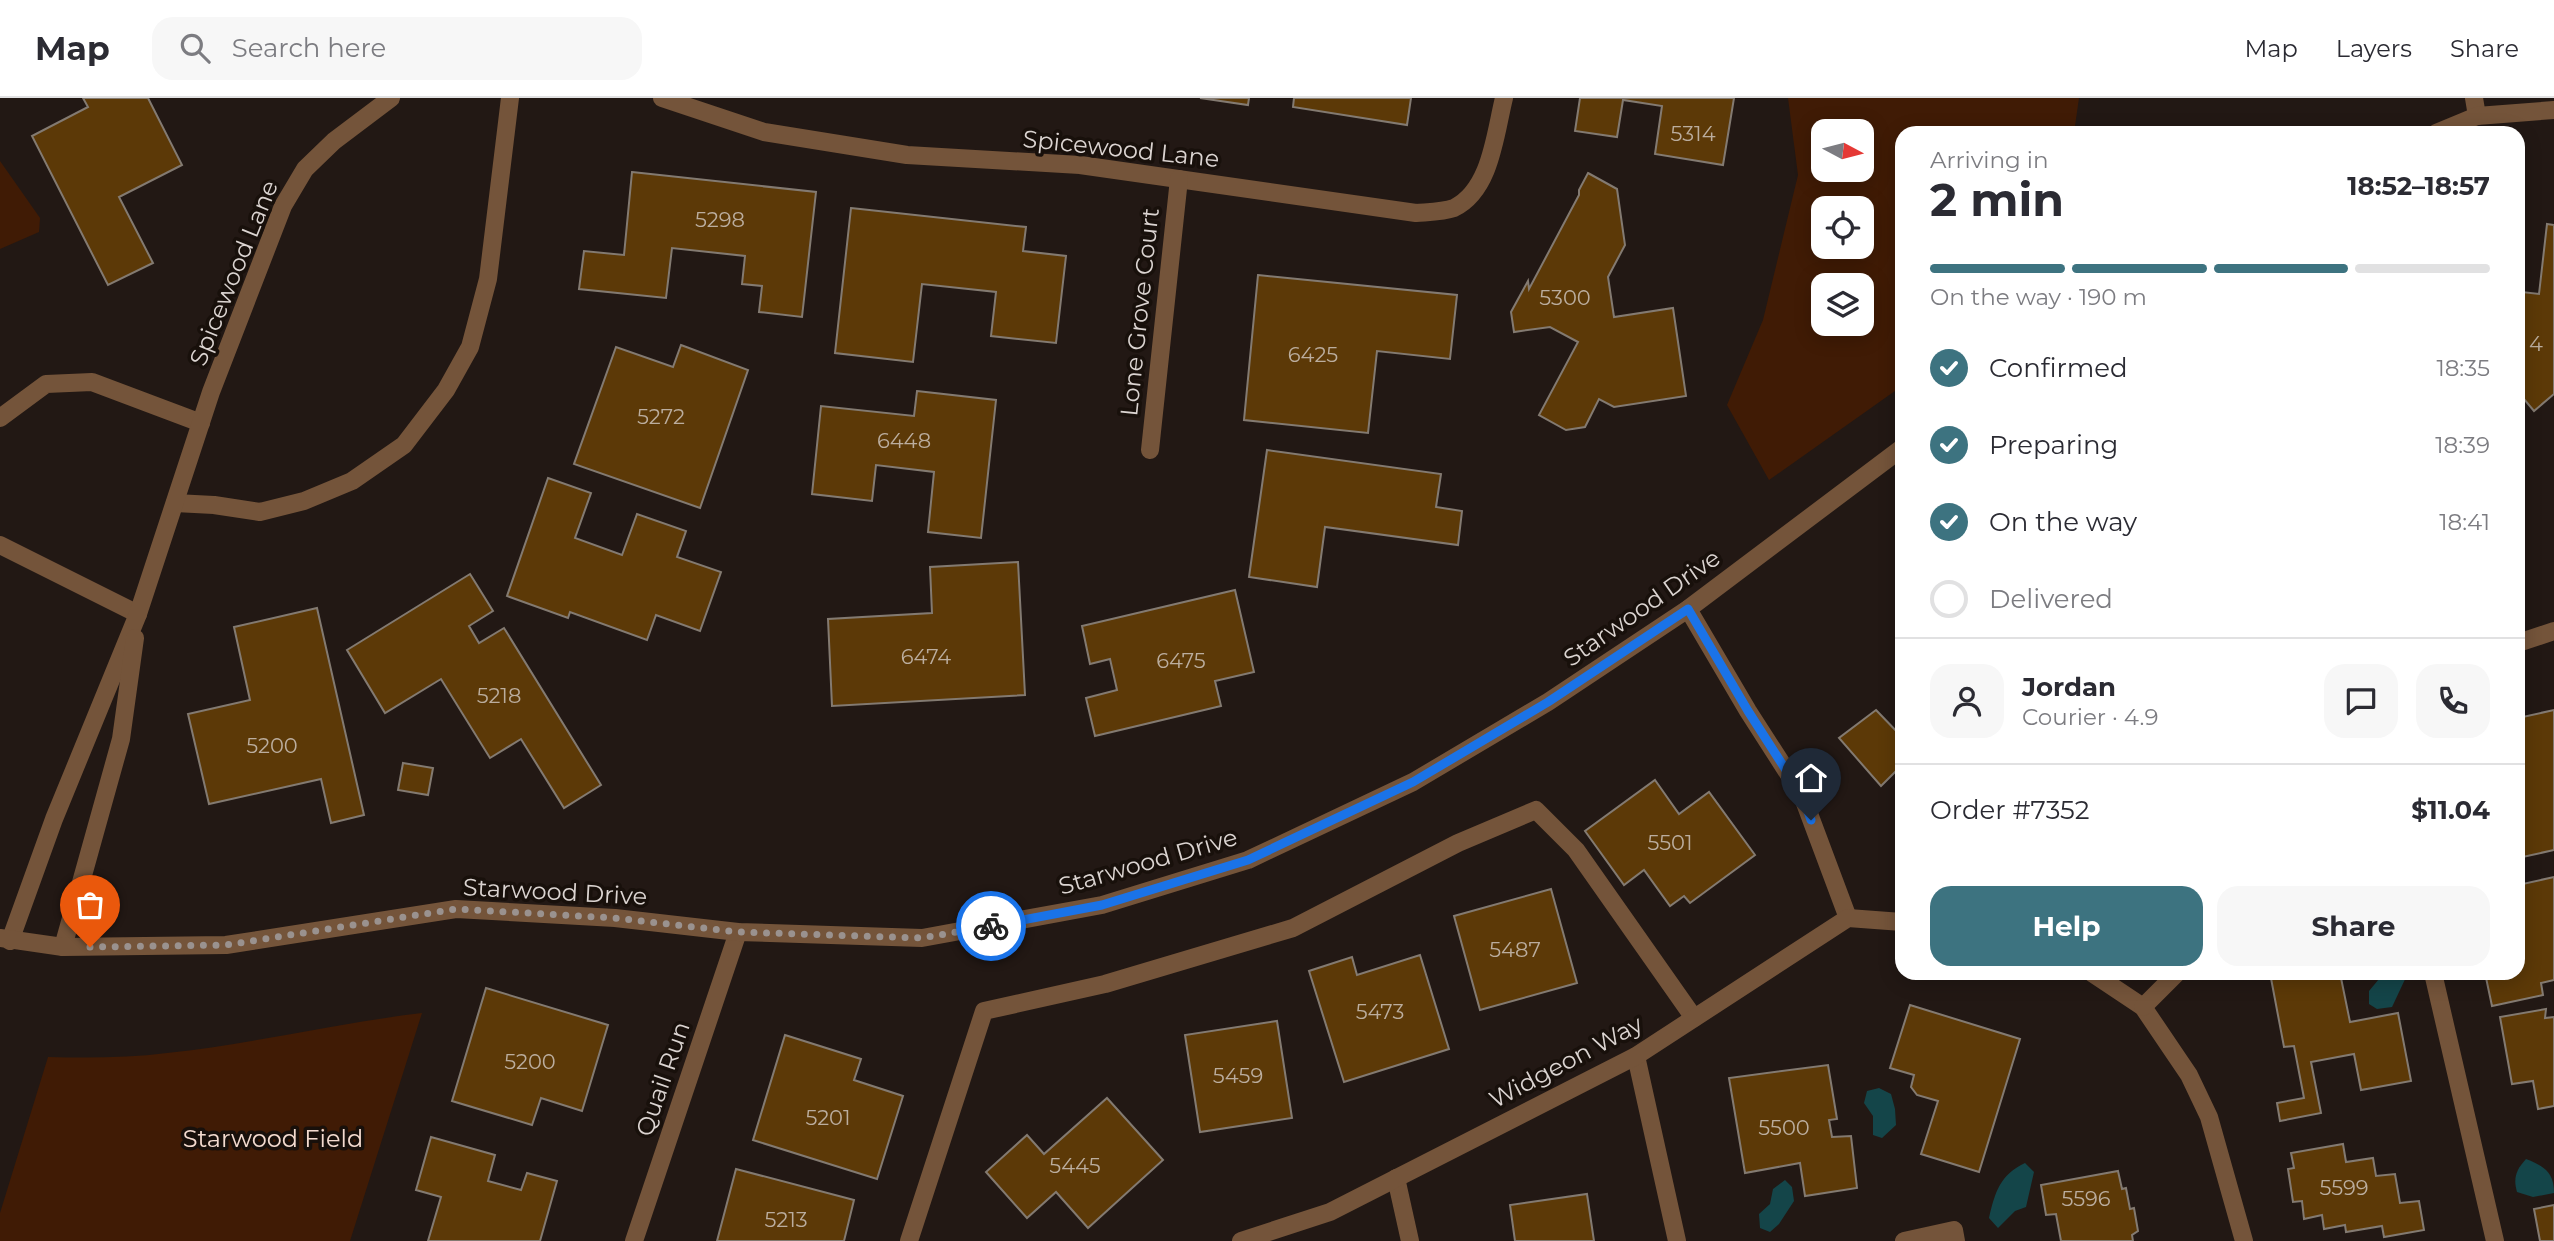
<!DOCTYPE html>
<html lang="en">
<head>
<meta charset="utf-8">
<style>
	:root { --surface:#fff; --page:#f7f7f7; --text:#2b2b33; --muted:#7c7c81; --line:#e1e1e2; --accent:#3d7380 }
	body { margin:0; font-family:Montserrat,sans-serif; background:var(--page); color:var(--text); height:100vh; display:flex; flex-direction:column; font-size:26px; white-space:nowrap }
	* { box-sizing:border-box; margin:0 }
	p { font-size:23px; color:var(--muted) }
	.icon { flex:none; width:38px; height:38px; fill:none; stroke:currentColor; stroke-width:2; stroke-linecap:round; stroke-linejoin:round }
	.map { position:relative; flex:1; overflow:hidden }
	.side { position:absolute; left:1895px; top:28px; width:630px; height:854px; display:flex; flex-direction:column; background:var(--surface); border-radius:21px; box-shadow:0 4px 18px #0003 }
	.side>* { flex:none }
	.needle { width:46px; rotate:97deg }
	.fabs { position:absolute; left:1811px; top:21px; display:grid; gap:14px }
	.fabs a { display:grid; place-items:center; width:63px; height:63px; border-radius:14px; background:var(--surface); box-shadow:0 4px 18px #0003; font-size:35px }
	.pin { position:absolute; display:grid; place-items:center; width:60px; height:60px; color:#fff; margin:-72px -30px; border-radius:50% 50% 50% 0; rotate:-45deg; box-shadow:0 0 7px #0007 }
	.pin .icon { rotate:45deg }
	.courier { position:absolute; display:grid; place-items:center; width:70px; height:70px; margin:-35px; border:5px solid #1a73e8; border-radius:50%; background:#fff; color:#222; box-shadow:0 2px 9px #0007 }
	.headline em { font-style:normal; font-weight:700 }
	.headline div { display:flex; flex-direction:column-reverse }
	.headline { display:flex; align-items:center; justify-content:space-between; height:119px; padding:0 35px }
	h1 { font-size:46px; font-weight:700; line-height:52px }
	.bar { display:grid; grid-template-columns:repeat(4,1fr); gap:10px 7px; align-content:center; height:84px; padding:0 35px }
	.bar i { height:9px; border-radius:5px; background:var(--line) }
	.bar .current { background:var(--accent) }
	.bar p { grid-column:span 4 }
	.line { display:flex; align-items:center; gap:18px; padding:0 35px; border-top:2px solid var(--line) }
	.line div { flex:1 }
	.round { display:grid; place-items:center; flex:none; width:74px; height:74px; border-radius:21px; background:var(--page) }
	ol { padding:0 35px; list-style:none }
	li { display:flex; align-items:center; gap:21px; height:77px }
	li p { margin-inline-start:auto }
	li .icon { padding:7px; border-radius:50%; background:var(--accent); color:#fff; stroke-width:4 }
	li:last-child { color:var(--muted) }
	li i { width:38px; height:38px; border:4px solid var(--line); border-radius:50% }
	.action { display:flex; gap:14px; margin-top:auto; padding:14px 35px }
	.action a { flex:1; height:80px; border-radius:21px; background:var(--accent); color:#fff; font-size:28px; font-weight:700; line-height:80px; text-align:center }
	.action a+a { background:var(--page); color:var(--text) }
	header { display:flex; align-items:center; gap:42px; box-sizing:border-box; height:98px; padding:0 35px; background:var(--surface); border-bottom:2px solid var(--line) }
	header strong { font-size:33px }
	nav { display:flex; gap:38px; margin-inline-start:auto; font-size:24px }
	.search { width:490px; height:63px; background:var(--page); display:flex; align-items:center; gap:18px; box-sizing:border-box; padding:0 24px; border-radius:21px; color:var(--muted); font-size:26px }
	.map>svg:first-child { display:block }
	.green { fill:#401b05; fill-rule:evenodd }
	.water { fill:#144549 }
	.building { fill:#5c3907; stroke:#837a71; stroke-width:2 }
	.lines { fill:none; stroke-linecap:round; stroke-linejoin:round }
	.service { stroke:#74543a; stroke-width:18 }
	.minor { stroke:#74543a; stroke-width:18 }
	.tertiary { stroke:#74543a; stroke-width:18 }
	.done { stroke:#9a928f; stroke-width:7; stroke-dasharray:0 12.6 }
	.route { stroke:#1a73e8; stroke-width:9 }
	.labels { text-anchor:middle; stroke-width:7; stroke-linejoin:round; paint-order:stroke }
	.number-label { font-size:21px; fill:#bbad9e }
	.street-label { font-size:24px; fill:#dbd4d1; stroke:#18100b }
	.park-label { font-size:24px; fill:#f4dbcf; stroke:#18100b }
</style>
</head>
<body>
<header>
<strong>Map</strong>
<div class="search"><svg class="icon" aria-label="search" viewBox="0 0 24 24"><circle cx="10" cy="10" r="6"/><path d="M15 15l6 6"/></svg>Search here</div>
<nav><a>Map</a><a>Layers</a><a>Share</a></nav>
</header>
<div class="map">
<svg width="2554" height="1143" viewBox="0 0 2554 1143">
	<rect width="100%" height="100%" fill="#221814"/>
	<!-- green -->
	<g class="green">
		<path d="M1788 0H2079L2074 35H1902V288L1769 382 1727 307 1763 222 1798 77ZM1862 33V72H1824V33ZM1862 110V149H1824V110ZM1824 187H1862V226H1824Z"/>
		<path d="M0 63 40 120 39 134 0 151Z"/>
		<path d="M422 915 350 1143H0V1115L48 959C88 960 128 960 167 955 252 946 337 925 422 915Z"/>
	</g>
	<!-- water -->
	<g class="water">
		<path d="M2384 875H2406L2407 877 2392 909 2377 911 2369 906V893Z"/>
		<path d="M1879 990 1891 996 1895 1011 1896 1027 1882 1040 1873 1037V1018L1864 1005 1867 993Z"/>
		<path d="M2526 1061C2544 1068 2554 1074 2554 1095L2533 1099 2517 1094C2513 1080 2516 1072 2526 1061Z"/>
		<path d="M2025 1065 2034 1074 2026 1109 2015 1113 1998 1130 1989 1120C1995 1094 2000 1077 2025 1065Z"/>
		<path d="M1785 1082 1792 1089 1794 1103 1779 1126 1770 1134 1760 1130 1759 1116 1770 1106 1773 1091Z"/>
	</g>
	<!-- building -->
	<g class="building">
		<path d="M83 0H148L182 67 119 99 153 165 108 187 32 38 88 9Z"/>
		<path d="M1200 0H1249L1248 7Z"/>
		<path d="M1294 0H1411L1407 27 1293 9Z"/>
		<path d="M1580 0H1734L1723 67 1655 56 1662 8 1623 2 1617 39 1575 33Z"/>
		<path d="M632 74 816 94 802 219 759 214 762 188 742 186 745 158 672 150 666 200 579 191 584 153 624 157Z"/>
		<path d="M1588 75 1617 91 1625 147 1608 179 1614 219 1673 210 1686 298 1614 309 1599 301 1585 329 1566 332 1539 317 1578 244 1550 229 1514 234 1511 214 1528 183 1529 191 1579 97V92Z"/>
		<path d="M851 110 1026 129 1023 153 1066 158 1056 245 991 238 996 194 922 186 913 264 835 255Z"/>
		<path d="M2547 126 2554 127V296L2534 313 2518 294V197L2522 194 2539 196Z"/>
		<path d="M1258 177 1457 197 1450 261 1377 253 1368 335 1244 322Z"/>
		<path d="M681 247 748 272 700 410 574 366 616 249 673 269Z"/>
		<path d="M917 293 996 302 981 440 928 434 934 374 876 367 872 403 812 396 821 308 914 318Z"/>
		<path d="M1267 352 1441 376 1436 409 1462 413 1458 447 1325 429 1317 489 1249 479Z"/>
		<path d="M548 380 591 395 575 440 622 457 637 416 686 433 677 459 721 474 700 533 656 517 647 542 570 514 568 520 507 498Z"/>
		<path d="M1018 464 1025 597 832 608 828 521 932 515 930 469Z"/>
		<path d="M470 476 493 513 469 528 479 545 504 530 601 687 564 710 521 641 490 660 441 581 385 615 347 552Z"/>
		<path d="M1235 492 1254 574 1215 583 1221 608 1095 638 1086 600 1117 592 1110 561 1090 566 1082 528Z"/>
		<path d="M317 510 364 717 331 725 321 681 209 706 188 616 250 602 234 529Z"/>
		<path d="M1876 612 1902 639V667L1881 688 1839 640Z"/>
		<path d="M2554 612V752L2518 760V620Z"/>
		<path d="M403 665 433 670 428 697 398 692Z"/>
		<path d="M1655 682 1679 716 1709 694 1755 757 1690 805 1684 798 1670 808 1644 772 1624 787 1585 733Z"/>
		<path d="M2554 779V882L2541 885 2543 897 2492 908 2485 875H2518V787Z"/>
		<path d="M1551 791 1577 885 1480 912 1454 818Z"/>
		<path d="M1420 857 1449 951 1344 984 1309 873 1352 859 1357 877Z"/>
		<path d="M2270 875H2340L2350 924 2398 915 2411 983 2361 992 2354 956 2311 964 2321 1015 2280 1023 2277 1005 2304 1000 2294 948 2284 949Z"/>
		<path d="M486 890 608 927 582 1013 541 1000 532 1027 452 1003Z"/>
		<path d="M1910 907 2020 941 1979 1074 1921 1056 1938 1003 1917 997 1911 989 1914 977 1890 970Z"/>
		<path d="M2546 911 2545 920 2554 919V1008L2538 1011 2533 983 2512 986 2500 919Z"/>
		<path d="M1277 923 1292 1020 1200 1034 1185 937Z"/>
		<path d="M785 937 861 961 854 982 903 998 877 1081 753 1042Z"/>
		<path d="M1828 967 1837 1021 1829 1022 1832 1039 1851 1038 1857 1090 1805 1098 1800 1065 1745 1075 1729 980Z"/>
		<path d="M1107 1000 1163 1062 1088 1130 1056 1094 1027 1120 986 1074 1027 1037 1044 1056Z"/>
		<path d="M431 1039 495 1057 488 1083 521 1092 527 1075 557 1083 540 1143H428L441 1099 416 1092Z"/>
		<path d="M2343 1046 2346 1064 2373 1060 2376 1078 2395 1076 2400 1105 2419 1103 2424 1132 2384 1139 2382 1128 2346 1134 2345 1127 2324 1131 2322 1117 2304 1121 2302 1103 2293 1104 2288 1071 2294 1070 2291 1055Z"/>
		<path d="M736 1071 854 1102 844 1143H717Z"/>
		<path d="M2118 1073 2122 1091 2126 1090 2130 1111 2134 1110 2138 1133 2132 1137 2133 1143H2061L2056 1116 2046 1117 2041 1087Z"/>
		<path d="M1587 1096 1594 1143H1515L1510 1107Z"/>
		<path d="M2554 1107V1143H2540L2534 1111Z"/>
	</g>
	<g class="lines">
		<!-- service -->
		<g class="service">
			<path d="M0 320 46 286 92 284 201 325"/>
			<path d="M0 447 138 516"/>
			<path d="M2433 875 2495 1143"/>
			<path d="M1396 1080 1410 1143"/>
			<path d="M909 1143 984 913 1105 886 1293 830 1458 745 1536 712 1576 752 1694 920"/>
			<path d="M1904 1143 1954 1132 1956 1143"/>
		</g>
		<!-- minor -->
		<g class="minor">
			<path d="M662 0 764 34 907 57 1080 67 1416 115C1427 114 1443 114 1454 110 1491 92 1495 36 1504 0"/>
			<path d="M2474 0 2477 18"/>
			<path d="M1150 352 1179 81"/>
			<path d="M175 405 214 407 260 414 304 403 352 383 404 347 446 292 470 249 488 181 510 0"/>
			<path d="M1688 511 1748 613 1802 697 1848 820"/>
			<path d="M2518 545 2554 533"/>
			<path d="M10 843 54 721 138 516 211 294 283 108 305 71 334 43 391 0"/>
			<path d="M63 849 121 641 135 540"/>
			<path d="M2092 875 2143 909 2189 977 2209 1019 2244 1143"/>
			<path d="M2143 909 2177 875"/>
			<path d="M1636 958 1677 1143"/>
			<path d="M634 1143 738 834"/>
			<path d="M1241 1143 1330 1114 1636 958 1848 820 1902 824"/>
		</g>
		<!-- tertiary -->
		<g class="tertiary">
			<path d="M2436 35 2477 18 2554 12"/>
			<path d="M0 840 63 849 226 847 456 811 615 820 738 834 922 840 1102 807 1248 762 1413 684 1548 604 1688 511 1902 350"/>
		</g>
	</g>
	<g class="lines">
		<!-- done -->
		<path class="done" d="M90 849 226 847 456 811 615 820 738 834 922 840 991 828"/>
		<!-- route -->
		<path class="route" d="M991 828 1102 807 1248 762 1413 684 1548 604 1688 511 1748 613 1802 697 1811 722"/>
	</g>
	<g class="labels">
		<!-- number labels -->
		<g class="number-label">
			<text x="1693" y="43">5314</text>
			<text x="720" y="129">5298</text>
			<text x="1565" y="207">5300</text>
			<text x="2536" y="253">4</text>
			<text x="1313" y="264">6425</text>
			<text x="661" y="326">5272</text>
			<text x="904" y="350">6448</text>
			<text x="926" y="566">6474</text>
			<text x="1181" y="570">6475</text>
			<text x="499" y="605">5218</text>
			<text x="272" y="655">5200</text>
			<text x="1670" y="752">5501</text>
			<text x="1515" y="859">5487</text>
			<text x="1380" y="921">5473</text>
			<text x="530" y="971">5200</text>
			<text x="1238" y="985">5459</text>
			<text x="828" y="1027">5201</text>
			<text x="1784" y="1037">5500</text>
			<text x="1075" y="1075">5445</text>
			<text x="2344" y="1097">5599</text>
			<text x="2086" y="1108">5596</text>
			<text x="786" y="1129">5213</text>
		</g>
		<!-- street labels -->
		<g class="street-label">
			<text transform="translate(1121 51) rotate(6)" y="8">Spicewood Lane</text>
			<text transform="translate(234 175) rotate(-68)" y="8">Spicewood Lane</text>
			<text transform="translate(1140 214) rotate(-84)" y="8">Lone Grove Court</text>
			<text transform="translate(1642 510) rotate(-35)" y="8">Starwood Drive</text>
			<text transform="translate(1148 764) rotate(-16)" y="8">Starwood Drive</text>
			<text transform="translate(555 794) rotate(3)" y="8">Starwood Drive</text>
			<text transform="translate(1566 964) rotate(-28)" y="8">Widgeon Way</text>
			<text transform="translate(663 981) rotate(-71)" y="8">Quail Run</text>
		</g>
		<!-- park labels -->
		<g class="park-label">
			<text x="273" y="1049">Starwood Field</text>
		</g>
	</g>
</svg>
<div class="fabs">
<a><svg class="needle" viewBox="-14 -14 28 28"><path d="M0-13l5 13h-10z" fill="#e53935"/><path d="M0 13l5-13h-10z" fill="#7c7c81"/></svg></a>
<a><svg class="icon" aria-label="locate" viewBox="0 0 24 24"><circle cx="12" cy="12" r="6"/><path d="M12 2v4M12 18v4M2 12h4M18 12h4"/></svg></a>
<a><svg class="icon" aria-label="layers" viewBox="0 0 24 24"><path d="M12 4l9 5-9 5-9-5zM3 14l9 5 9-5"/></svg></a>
</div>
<div class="pin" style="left:90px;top:849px;background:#ea580c"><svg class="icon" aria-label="bag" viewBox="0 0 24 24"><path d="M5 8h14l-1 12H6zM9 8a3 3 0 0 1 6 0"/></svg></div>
<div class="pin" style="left:1811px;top:722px;background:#1f2937"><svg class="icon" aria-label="home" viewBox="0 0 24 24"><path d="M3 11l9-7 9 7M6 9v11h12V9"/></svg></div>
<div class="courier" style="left:991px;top:828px"><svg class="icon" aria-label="bike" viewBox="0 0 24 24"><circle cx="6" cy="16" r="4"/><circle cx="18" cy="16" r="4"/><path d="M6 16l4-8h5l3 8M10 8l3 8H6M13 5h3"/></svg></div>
<section class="side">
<div class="headline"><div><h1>2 min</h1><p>Arriving in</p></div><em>18:52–18:57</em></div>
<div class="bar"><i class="current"></i><i class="current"></i><i class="current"></i><i></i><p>On the way · 190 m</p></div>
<ol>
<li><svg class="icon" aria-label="check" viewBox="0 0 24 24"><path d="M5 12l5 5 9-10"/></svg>Confirmed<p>18:35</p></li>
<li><svg class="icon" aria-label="check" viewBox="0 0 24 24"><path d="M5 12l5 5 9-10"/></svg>Preparing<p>18:39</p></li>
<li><svg class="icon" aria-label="check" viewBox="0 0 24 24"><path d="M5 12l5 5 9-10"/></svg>On the way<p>18:41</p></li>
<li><i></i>Delivered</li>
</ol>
<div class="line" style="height:126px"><a class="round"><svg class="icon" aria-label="person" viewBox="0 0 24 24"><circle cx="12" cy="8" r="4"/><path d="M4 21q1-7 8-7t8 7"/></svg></a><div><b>Jordan</b><p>Courier · 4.9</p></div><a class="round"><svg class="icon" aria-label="chat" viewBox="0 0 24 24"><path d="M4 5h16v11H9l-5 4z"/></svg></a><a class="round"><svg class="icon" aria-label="phone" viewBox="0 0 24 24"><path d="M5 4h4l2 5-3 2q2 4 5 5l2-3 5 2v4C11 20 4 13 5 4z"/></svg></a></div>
<div class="line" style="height:91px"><div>Order #7352</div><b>$11.04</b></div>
<div class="action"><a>Help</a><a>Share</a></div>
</section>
</div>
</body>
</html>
